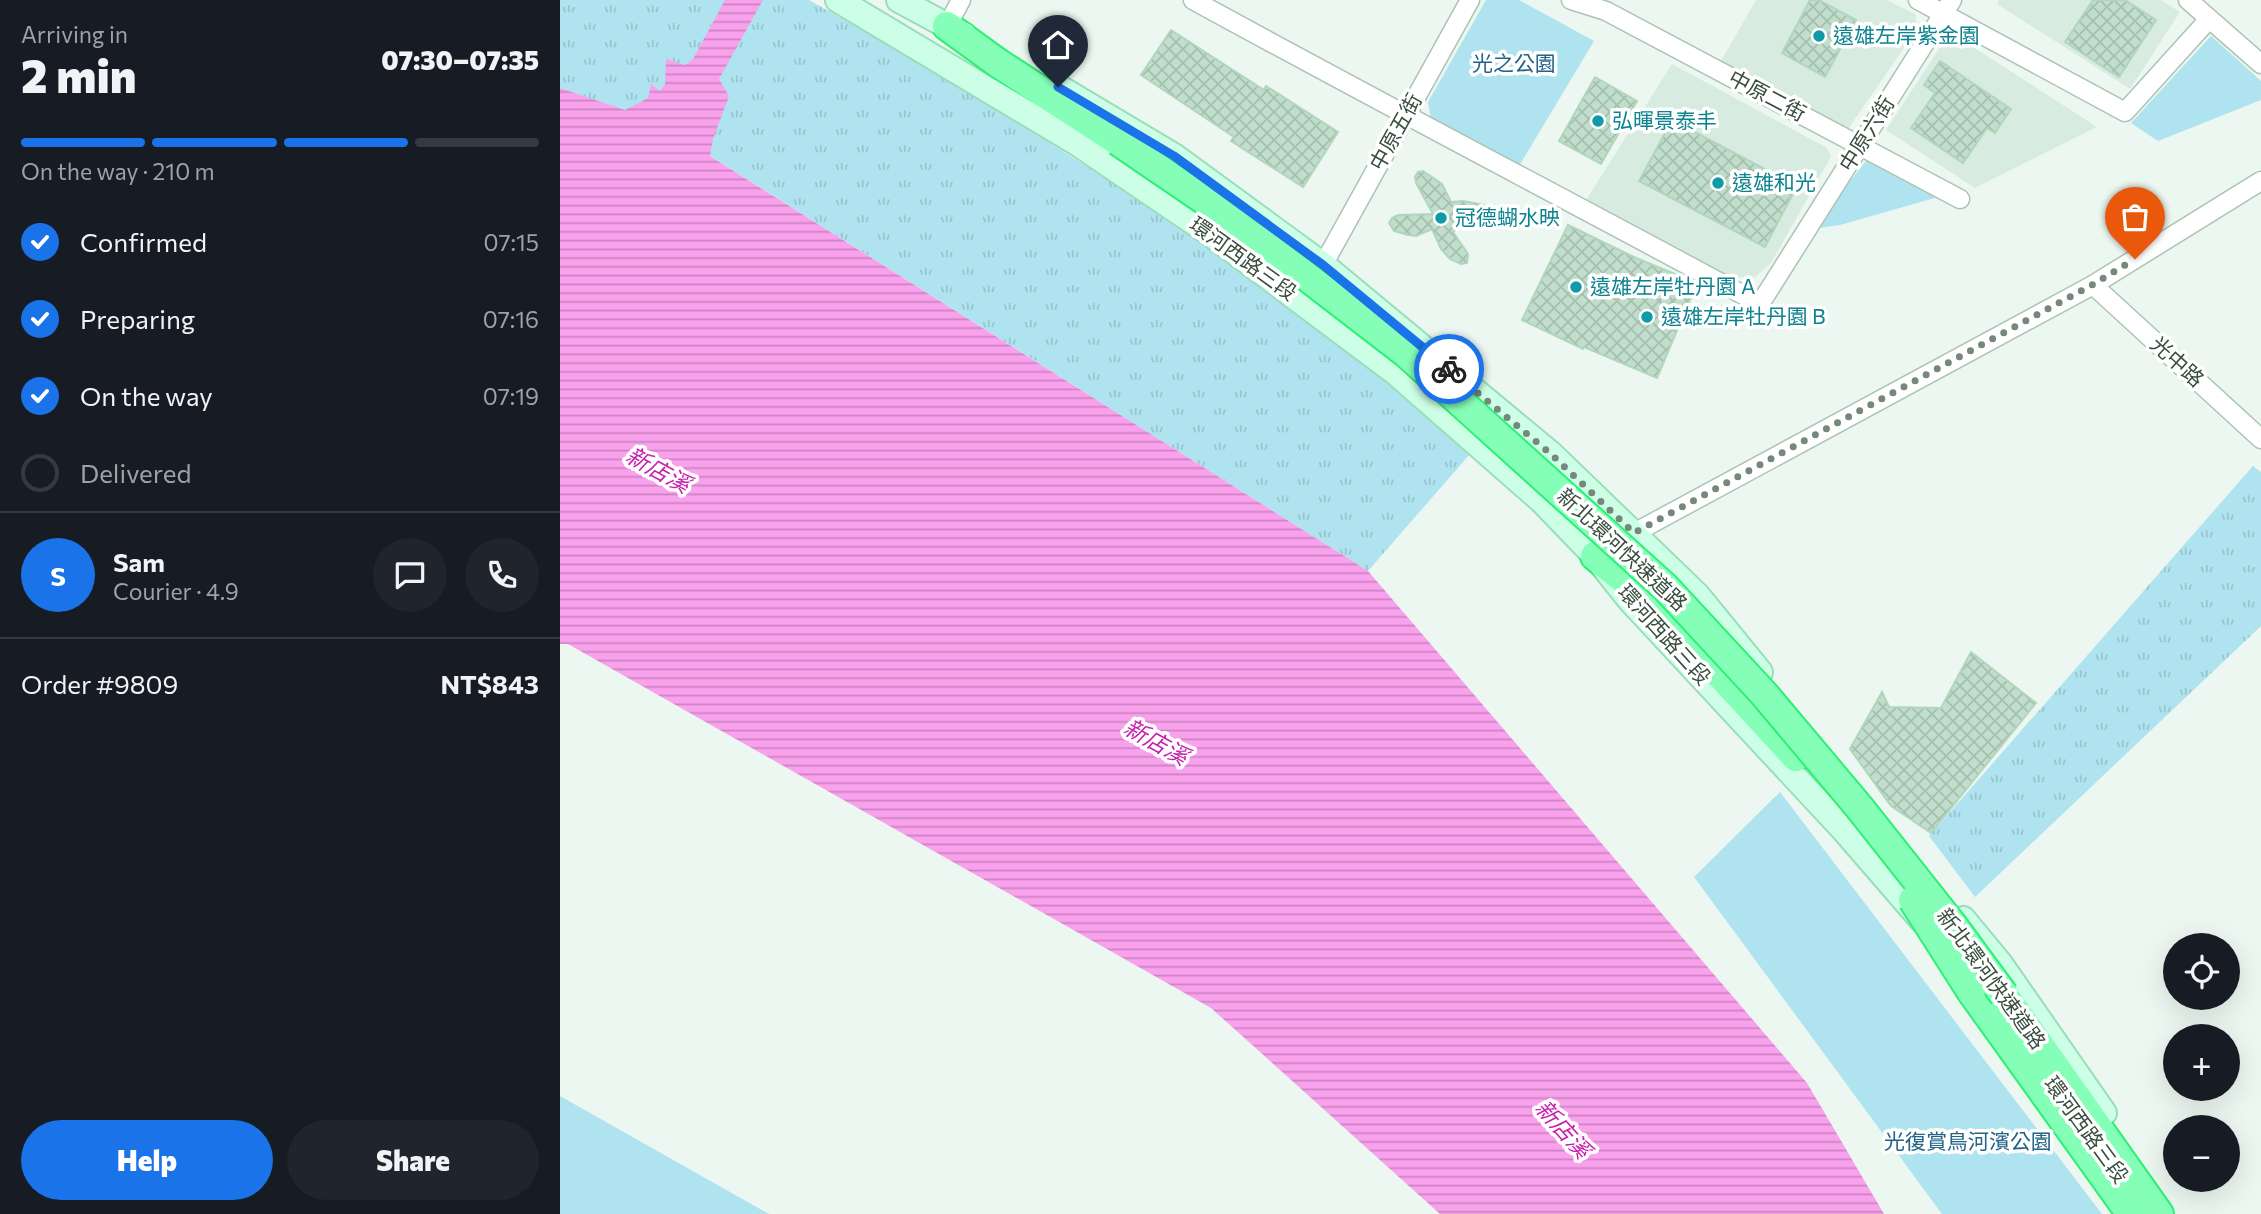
<!DOCTYPE html>
<html lang="en">
<head>
<meta charset="utf-8">
<style>
	:root { --surface:#171b24; --page:#20242c; --text:#f1f3f6; --muted:#9ea1a6; --line:#363941; --accent:#1a73e8 }
	body { margin:0; font-family:Commissioner,"Noto Sans TC",sans-serif; background:var(--page); color:var(--text); height:100vh; display:flex; flex-direction:column; font-size:26px; white-space:nowrap }
	* { box-sizing:border-box; margin:0 }
	p { font-size:23px; color:var(--muted) }
	.icon { flex:none; width:38px; height:38px; fill:none; stroke:currentColor; stroke-width:2; stroke-linecap:round; stroke-linejoin:round }
	.map { position:relative; flex:1; overflow:hidden }
	.sheet { display:flex; flex-direction:column; background:var(--surface); width:560px }
	.sheet>* { flex:none }
	.buttons { position:absolute; left:1603px; top:933px; display:grid; gap:14px }
	.buttons a { display:grid; place-items:center; width:77px; height:77px; border-radius:50%; background:var(--surface); box-shadow:0 7px 28px #0002; font-size:35px }
	.pin { position:absolute; display:grid; place-items:center; width:60px; height:60px; color:#fff; margin:-72px -30px; border-radius:50% 50% 50% 0; rotate:-45deg; box-shadow:0 0 7px #0007 }
	.pin .icon { rotate:45deg }
	.courier { position:absolute; display:grid; place-items:center; width:70px; height:70px; margin:-35px; border:5px solid #1a73e8; border-radius:50%; background:#fff; color:#222; box-shadow:0 2px 9px #0007 }
	.head em { font-style:normal; font-weight:800 }
	.head div { display:flex; flex-direction:column-reverse }
	.head { display:flex; align-items:center; justify-content:space-between; height:119px; padding:0 21px }
	h1 { font-size:46px; font-weight:800; line-height:52px }
	.bar { display:grid; grid-template-columns:repeat(4,1fr); gap:10px 7px; align-content:center; height:84px; padding:0 21px }
	.bar i { height:9px; border-radius:5px; background:var(--line) }
	.bar .on { background:var(--accent) }
	.bar p { grid-column:span 4 }
	.line { display:flex; align-items:center; gap:18px; padding:0 21px; border-top:2px solid var(--line) }
	.line div { flex:1 }
	.round { display:grid; place-items:center; flex:none; width:74px; height:74px; border-radius:37px; background:var(--page) }
	ol { padding:0 21px; list-style:none }
	li { display:flex; align-items:center; gap:21px; height:77px }
	li p { margin-inline-start:auto }
	li .icon { padding:7px; border-radius:50%; background:var(--accent); color:#fff; stroke-width:4 }
	li:last-child { color:var(--muted) }
	li i { width:38px; height:38px; border:4px solid var(--line); border-radius:50% }
	.button { display:flex; gap:14px; margin-top:auto; padding:14px 21px }
	.button a { flex:1; height:80px; border-radius:42px; background:var(--accent); color:#fff; font-size:28px; font-weight:800; line-height:80px; text-align:center }
	.button a+a { background:var(--page); color:var(--text) }
	main { display:flex; flex:1; min-height:0 }
	.map>svg:first-child { display:block }
	.residential { fill:#d8ebe0 }
	.grass { fill:url(#grass-tufts) }
	.park { fill:#afe3ef }
	.water { fill:url(#water-rules) }
	.building { fill:url(#building-cross-hatch); stroke:#b1d6be; stroke-width:2 }
	.lines { fill:none; stroke-linecap:round; stroke-linejoin:round }
	.minor-casing { stroke:#acc4b5; stroke-width:21 }
	.secondary-casing { stroke:#98dfb9; stroke-width:28 }
	.trunk-casing { stroke:#2cf074; stroke-width:32 }
	.minor { stroke:#fff; stroke-width:18 }
	.secondary { stroke:#cdffe6; stroke-width:24 }
	.trunk { stroke:#85ffb8; stroke-width:28 }
	.trunk-bridge-casing { stroke:#2cf074; stroke-width:32; stroke-linecap:butt }
	.trunk-bridge { stroke:#85ffb8; stroke-width:28 }
	.done { stroke:#76887c; stroke-width:7; stroke-dasharray:0 12.6 }
	.route { stroke:#1a73e8; stroke-width:9 }
	.culture-dot { fill:#0f9aa8; stroke:#fff; stroke-width:2.5 }
	.labels { text-anchor:middle; stroke-width:7; stroke-linejoin:round; paint-order:stroke }
	.culture-label { font-size:21px; fill:#0d838f; stroke:#fff; text-anchor:start }
	.park-label { font-size:21px; fill:#226387; stroke:#fff }
	.street-label { font-size:21px; fill:#374d3e; stroke:#fff }
	.water-label { font-size:23px; font-style:italic; fill:#c721ad; stroke:#fff }
</style>
</head>
<body>
<main>
<section class="sheet">
<div class="head"><div><h1>2 min</h1><p>Arriving in</p></div><em>07:30–07:35</em></div>
<div class="bar"><i class="on"></i><i class="on"></i><i class="on"></i><i></i><p>On the way · 210 m</p></div>
<ol>
<li><svg class="icon" aria-label="check" viewBox="0 0 24 24"><path d="M5 12l5 5 9-10"/></svg>Confirmed<p>07:15</p></li>
<li><svg class="icon" aria-label="check" viewBox="0 0 24 24"><path d="M5 12l5 5 9-10"/></svg>Preparing<p>07:16</p></li>
<li><svg class="icon" aria-label="check" viewBox="0 0 24 24"><path d="M5 12l5 5 9-10"/></svg>On the way<p>07:19</p></li>
<li><i></i>Delivered</li>
</ol>
<div class="line" style="height:126px"><b class="round" style="background:var(--accent);color:#fff">S</b><div><b>Sam</b><p>Courier · 4.9</p></div><a class="round"><svg class="icon" aria-label="chat" viewBox="0 0 24 24"><path d="M4 5h16v11H9l-5 4z"/></svg></a><a class="round"><svg class="icon" aria-label="phone" viewBox="0 0 24 24"><path d="M5 4h4l2 5-3 2q2 4 5 5l2-3 5 2v4C11 20 4 13 5 4z"/></svg></a></div>
<div class="line" style="height:91px"><div>Order #9809</div><b>NT$843</b></div>
<div class="button"><a>Help</a><a>Share</a></div>
</section>
<div class="map">
<svg width="1701" height="1214" viewBox="0 0 1701 1214">
	<defs>
		<pattern id="grass-tufts" width="24" height="20" patternUnits="userSpaceOnUse" patternTransform="scale(1.75)"><rect width="24" height="20" fill="#afe3ef"/><path d="M3 7l-1-3M5 7V3M7 7l1-3M15 17l-1-3M17 17v-4M19 17l1-3" fill="none" stroke="#97c4ce"/></pattern>
		<pattern id="water-rules" width="6" height="5" patternUnits="userSpaceOnUse" patternTransform="scale(1.75)"><rect width="6" height="5" fill="#f9a1ec"/><path d="M0 2.5h6" fill="none" stroke="#ca85c1"/></pattern>
		<pattern id="building-cross-hatch" width="8" height="8" patternUnits="userSpaceOnUse" patternTransform="scale(1.75)"><rect width="8" height="8" fill="#c1ddcb"/><path d="M0 0l8 8M0 8l8-8" fill="none" stroke="#a6bfaf"/></pattern>
	</defs>
	<rect width="100%" height="100%" fill="#ebf7f0"/>
	<!-- residential -->
	<g class="residential">
		<path d="M1196 0H1327L1355 14 1357 29 1288 129 1161 61Z"/>
		<path d="M1439 0H1601L1620 12 1570 89 1437 4Z"/>
		<path d="M1390 32 1537 127 1415 188 1326 130Z"/>
		<path d="M1112 64 1267 148 1271 157 1211 263 1195 277H1167L1026 200Z"/>
	</g>
	<!-- grass -->
	<g class="grass">
		<path d="M0 0H249L389 79 600 213 719 297 810 369 910 454 808 571 95 121 0 88Z"/>
		<path d="M1693 466 1701 472V626L1415 897 1369 836Z"/>
	</g>
	<!-- park -->
	<g class="park">
		<path d="M926 0H959L1034 41 959 166 871 119 868 102Z"/>
		<path d="M1651 36 1701 81V100L1598 141 1571 123Z"/>
		<path d="M1306 161 1378 197 1280 225 1252 229Z"/>
		<path d="M1220 792 1542 1214H1382L1134 877Z"/>
		<path d="M0 1096 209 1214H0Z"/>
	</g>
	<!-- water -->
	<path class="water" d="M165 0H203L159 79 169 96 153 139 150 156 808 571 1247 1083 1324 1214H880L651 1008 8 644H0V88L65 110 88 98 91 84 100 91 105 84 106 59 125 65 133 59Z"/>
	<!-- building -->
	<g class="building">
		<path d="M1250 0H1259L1296 20 1265 77 1222 53Z"/>
		<path d="M1533 0H1565L1596 20 1559 77 1505 42Z"/>
		<path d="M611 30 704 90 706 86 778 132 743 187 671 141 674 137 581 75Z"/>
		<path d="M1380 61 1451 109 1435 133 1427 128 1403 163 1351 128 1375 93 1364 85Z"/>
		<path d="M1035 77 1077 101 1041 164 999 141Z"/>
		<path d="M1112 120 1237 186 1205 247 1079 181Z"/>
		<path d="M863 171 882 184 891 202 903 201 924 205 934 215 927 219 904 222 893 232 908 254 907 263 901 264 890 259 881 249 872 229 856 236 848 235 834 231 829 223 832 218 838 215 873 214 856 183 855 177 858 172Z"/>
		<path d="M1008 225 1076 258 1137 283 1097 378 1024 347 1023 349 962 320Z"/>
		<path d="M1411 652 1476 703 1371 833 1331 806 1290 749 1322 692 1329 707 1381 708Z"/>
	</g>
	<g class="lines">
		<!-- minor casing -->
		<g class="minor-casing">
			<g id="minor">
				<path d="M633 0C821 103 1011 202 1200 304L1392 0"/>
				<path d="M1011 0 1046 11 1400 199"/>
				<path d="M1358 0 1565 112 1649 19"/>
				<path d="M1628 0 1701 64"/>
				<path d="M387 26 401 0"/>
				<path d="M763 265 910 0"/>
				<path d="M1533 285 1701 439"/>
				<path d="M1063 539 1533 285 1701 181"/>
			</g>
		</g>
		<!-- secondary casing -->
		<g class="secondary-casing">
			<g id="secondary">
				<path d="M278 0 517 143 648 232 836 373 982 501 1035 556 1070 600 1284 830 1361 919"/>
				<path d="M339 0 404 35"/>
				<path d="M500 88 614 156 763 265 991 454 1138 596 1200 672"/>
				<path d="M1403 919 1441 965 1544 1113"/>
			</g>
		</g>
		<!-- trunk casing -->
		<g class="trunk-casing">
			<g id="trunk">
				<path d="M387 26 438 63 558 141"/>
				<path d="M1035 556 1099 608 1236 757"/>
				<path d="M1411 991 1571 1214"/>
				<path d="M1444 995 1599 1214"/>
			</g>
		</g>
		<!-- minor -->
		<use href="#minor" class="minor"/>
		<!-- secondary -->
		<use href="#secondary" class="secondary"/>
		<!-- trunk -->
		<use href="#trunk" class="trunk"/>
		<!-- trunk-bridge casing -->
		<g class="trunk-bridge-casing">
			<g id="trunk-bridge">
				<path d="M558 141 668 216 846 353 1105 587 1204 694 1299 807 1394 927 1444 995"/>
				<path d="M1353 900 1411 991"/>
			</g>
		</g>
		<!-- trunk-bridge -->
		<use href="#trunk-bridge" class="trunk-bridge"/>
	</g>
	<g class="lines">
		<!-- done -->
		<path class="done" d="M889 369 991 454 1074 533 1532 285 1575 259"/>
		<!-- route -->
		<path class="route" d="M498 87 614 156 763 265 889 369"/>
	</g>
	<!-- markers -->
	<g class="culture-dot">
		<circle cx="1259" cy="36" r="7"/>
		<circle cx="1038" cy="121" r="7"/>
		<circle cx="1158" cy="183" r="7"/>
		<circle cx="881" cy="218" r="7"/>
		<circle cx="1016" cy="287" r="7"/>
		<circle cx="1087" cy="317" r="7"/>
	</g>
	<g class="labels">
		<!-- culture labels -->
		<g class="culture-label">
			<text x="1273" y="43">遠雄左岸紫金園</text>
			<text x="1052" y="128">弘暉景泰丰</text>
			<text x="1172" y="190">遠雄和光</text>
			<text x="895" y="225">冠德蝴水映</text>
			<text x="1030" y="294">遠雄左岸牡丹園 A</text>
			<text x="1101" y="324">遠雄左岸牡丹園 B</text>
		</g>
		<!-- park labels -->
		<g class="park-label">
			<text x="954" y="71">光之公園</text>
			<text x="1408" y="1149">光復賞鳥河濱公園</text>
		</g>
		<!-- street labels -->
		<g class="street-label">
			<text transform="translate(1207 96) rotate(28)" y="7">中原二街</text>
			<text transform="translate(836 132) rotate(-61)" y="7">中原五街</text>
			<text transform="translate(1307 134) rotate(-58)" y="7">中原六街</text>
			<text transform="translate(683 259) rotate(36)" y="7">環河西路三段</text>
			<text transform="translate(1617 362) rotate(42)" y="7">光中路</text>
			<text transform="translate(1062 550) rotate(43)" y="7">新北環河快速道路</text>
			<text transform="translate(1104 635) rotate(48)" y="7">環河西路三段</text>
			<text transform="translate(1431 979) rotate(54)" y="7">新北環河快速道路</text>
			<text transform="translate(1526 1130) rotate(54)" y="7">環河西路三段</text>
		</g>
		<!-- water labels -->
		<g class="water-label">
			<text transform="translate(98 470) rotate(29)" y="8">新店溪</text>
			<text transform="translate(596 742) rotate(29)" y="8">新店溪</text>
			<text transform="translate(1003 1129) rotate(48)" y="8">新店溪</text>
		</g>
	</g>
</svg>
<div class="buttons">
<a><svg class="icon" aria-label="locate" viewBox="0 0 24 24"><circle cx="12" cy="12" r="6"/><path d="M12 2v4M12 18v4M2 12h4M18 12h4"/></svg></a>
<a>+</a>
<a>−</a>
</div>
<div class="pin" style="left:1575px;top:259px;background:#ea580c"><svg class="icon" aria-label="bag" viewBox="0 0 24 24"><path d="M5 8h14l-1 12H6zM9 8a3 3 0 0 1 6 0"/></svg></div>
<div class="pin" style="left:498px;top:87px;background:#1f2937"><svg class="icon" aria-label="home" viewBox="0 0 24 24"><path d="M3 11l9-7 9 7M6 9v11h12V9"/></svg></div>
<div class="courier" style="left:889px;top:369px"><svg class="icon" aria-label="bike" viewBox="0 0 24 24"><circle cx="6" cy="16" r="4"/><circle cx="18" cy="16" r="4"/><path d="M6 16l4-8h5l3 8M10 8l3 8H6M13 5h3"/></svg></div>
</div>
</main>
</body>
</html>
